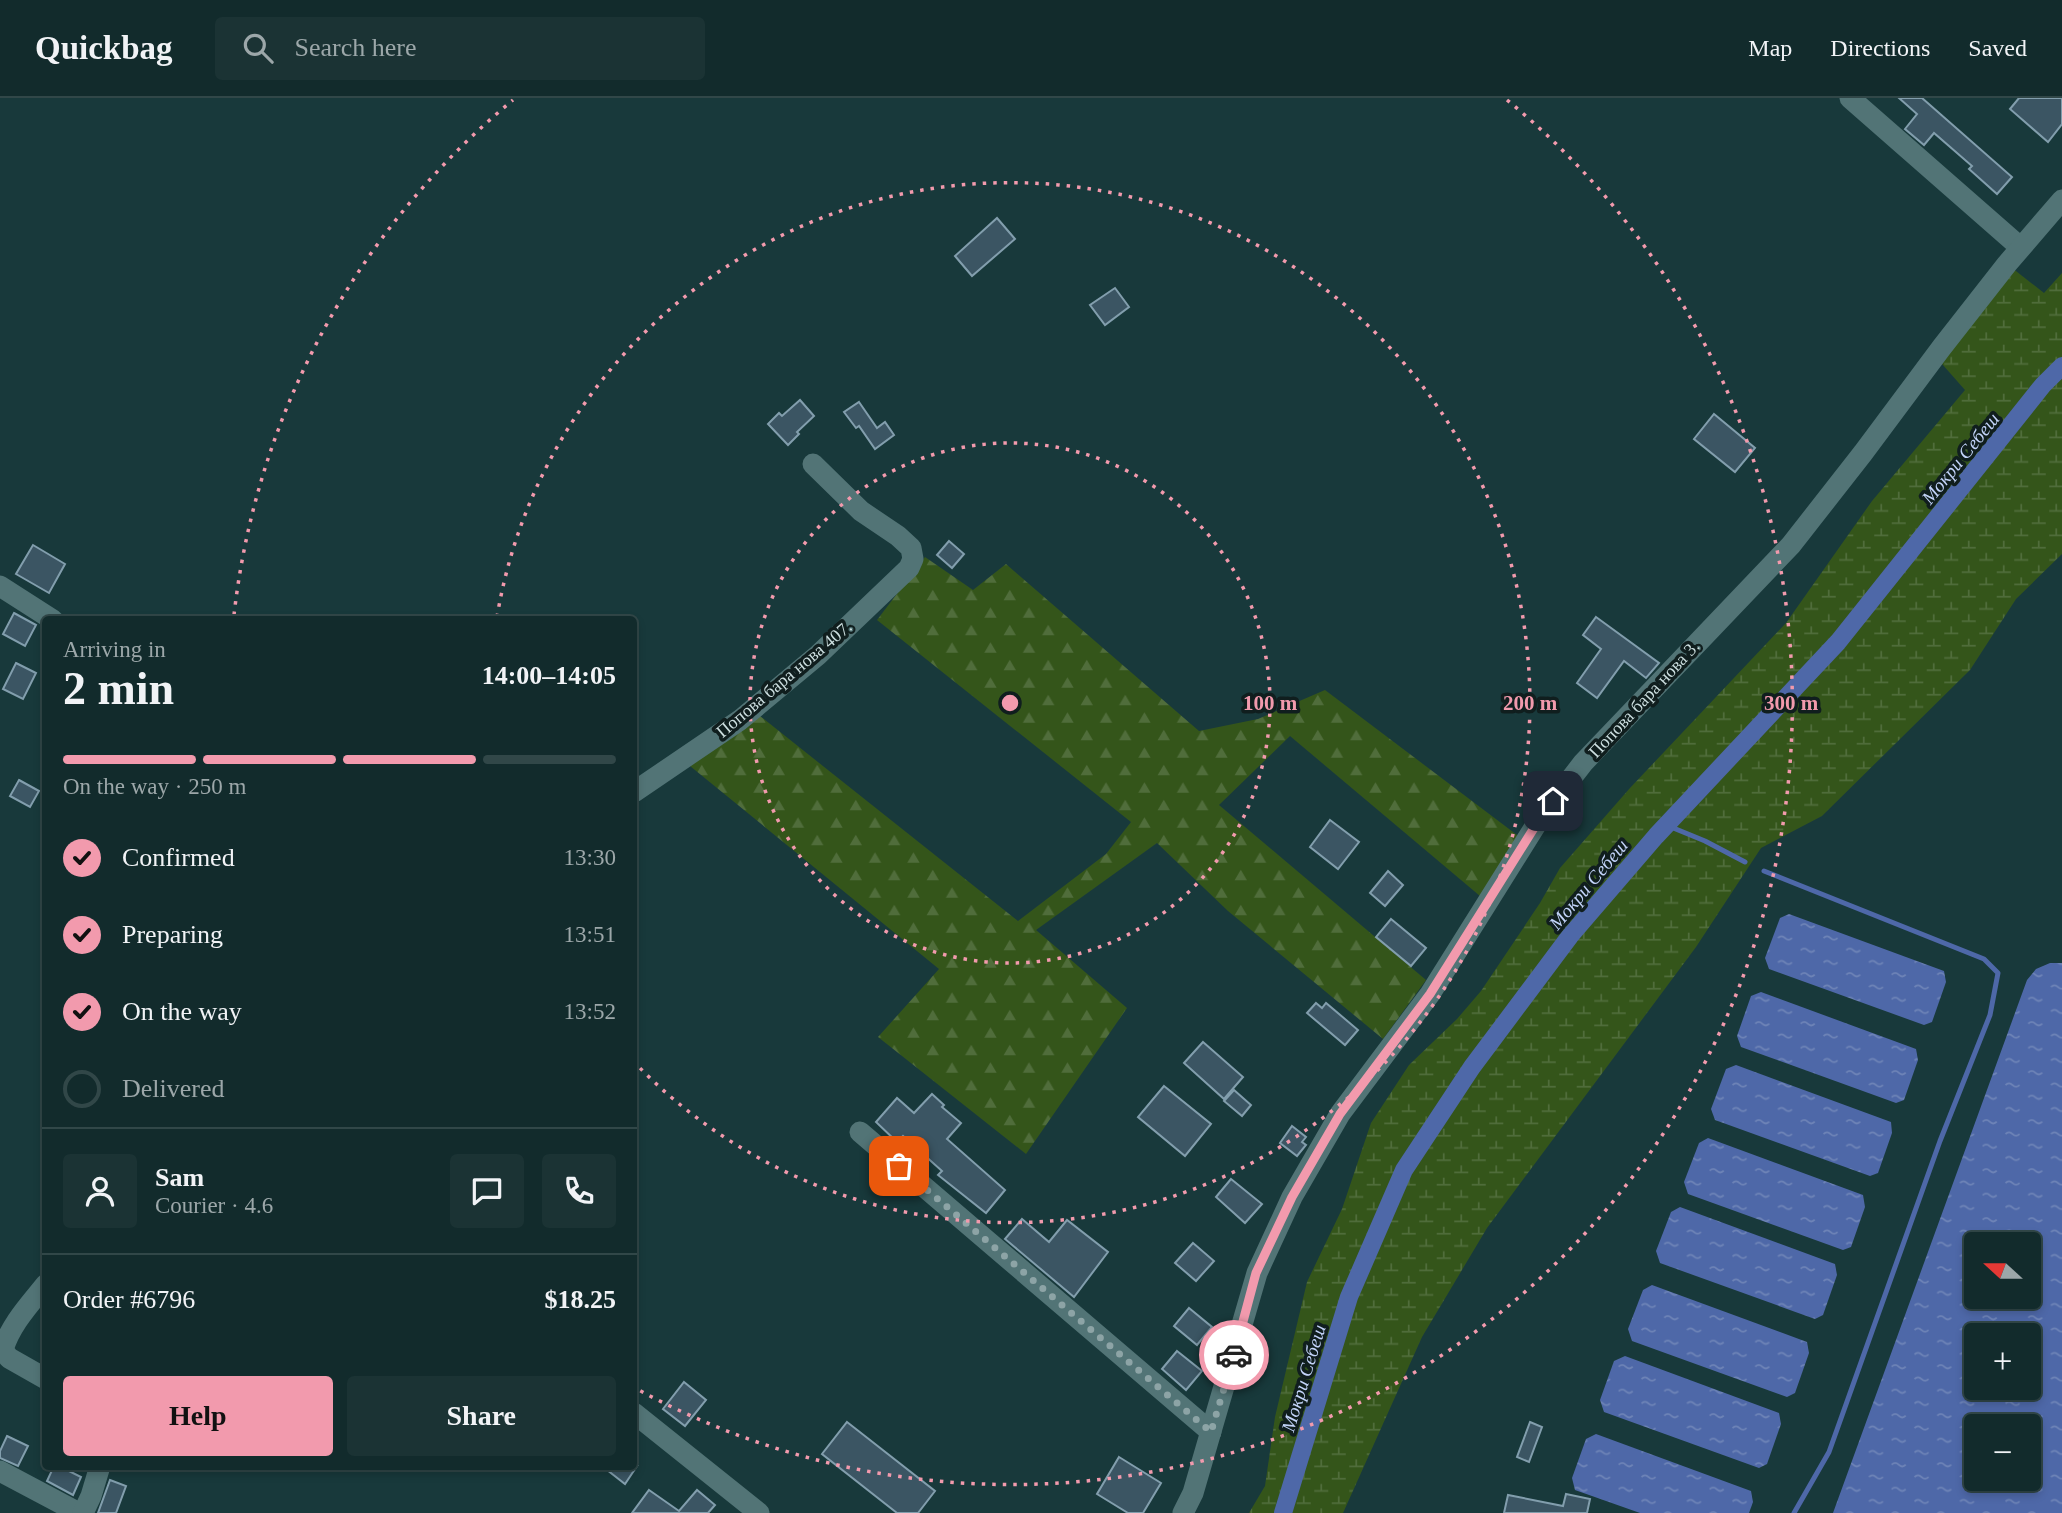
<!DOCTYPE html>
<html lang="en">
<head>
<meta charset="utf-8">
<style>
	:root { --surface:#122b2c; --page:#1b3334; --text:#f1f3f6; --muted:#9ca7a9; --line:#314748; --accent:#f29aad }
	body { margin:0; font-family:Georgia,serif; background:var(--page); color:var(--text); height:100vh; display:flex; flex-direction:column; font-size:26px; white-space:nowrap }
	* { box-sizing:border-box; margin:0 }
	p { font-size:23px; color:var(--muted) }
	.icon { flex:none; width:38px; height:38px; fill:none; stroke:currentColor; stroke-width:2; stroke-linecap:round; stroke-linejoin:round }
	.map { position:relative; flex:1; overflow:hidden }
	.drawer { position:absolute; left:42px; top:518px; width:595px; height:854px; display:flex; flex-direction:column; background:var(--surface); border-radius:7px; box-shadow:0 4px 10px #0003,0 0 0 2px var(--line) }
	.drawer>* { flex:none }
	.needle { width:46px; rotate:291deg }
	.controls { position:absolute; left:1964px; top:1134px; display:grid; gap:14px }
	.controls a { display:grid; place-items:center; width:77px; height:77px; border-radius:7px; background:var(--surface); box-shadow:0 4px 10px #0003,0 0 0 2px var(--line); font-size:35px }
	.pin { position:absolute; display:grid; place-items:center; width:60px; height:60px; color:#fff; margin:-30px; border-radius:14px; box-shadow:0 4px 10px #0006 }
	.courier { position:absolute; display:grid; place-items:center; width:70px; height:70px; margin:-35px; border:5px solid #f29aad; border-radius:50%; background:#fff; color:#222; box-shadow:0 2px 9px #0007 }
	.overview em { font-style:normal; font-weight:700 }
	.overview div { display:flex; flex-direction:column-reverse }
	.overview { display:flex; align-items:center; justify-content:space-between; height:119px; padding:0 21px }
	h1 { font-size:46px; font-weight:700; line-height:52px }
	.bar { display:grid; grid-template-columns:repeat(4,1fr); gap:10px 7px; align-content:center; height:84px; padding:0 21px }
	.bar i { height:9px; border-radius:5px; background:var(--line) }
	.bar .active { background:var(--accent) }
	.bar p { grid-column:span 4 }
	.line { display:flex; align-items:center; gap:18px; padding:0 21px; border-top:2px solid var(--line) }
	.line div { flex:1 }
	.round { display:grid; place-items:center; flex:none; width:74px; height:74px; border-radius:7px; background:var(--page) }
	ol { padding:0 21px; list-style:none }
	li { display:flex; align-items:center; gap:21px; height:77px }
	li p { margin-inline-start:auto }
	li .icon { padding:7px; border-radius:50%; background:var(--accent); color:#111; stroke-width:4 }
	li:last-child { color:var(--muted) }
	li i { width:38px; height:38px; border:4px solid var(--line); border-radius:50% }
	.action { display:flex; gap:14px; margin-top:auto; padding:14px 21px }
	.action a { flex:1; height:80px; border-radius:7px; background:var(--accent); color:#111; font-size:28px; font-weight:700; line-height:80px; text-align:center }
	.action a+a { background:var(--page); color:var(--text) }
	header { display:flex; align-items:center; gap:42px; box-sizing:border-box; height:98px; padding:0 35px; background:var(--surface); border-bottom:2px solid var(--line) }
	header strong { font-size:33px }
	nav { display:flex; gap:38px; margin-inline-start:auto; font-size:24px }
	.search { width:490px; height:63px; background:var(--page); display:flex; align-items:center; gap:18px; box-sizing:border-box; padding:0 24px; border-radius:7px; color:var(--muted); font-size:26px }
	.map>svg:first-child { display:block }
	.forest { fill:url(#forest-firs) }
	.wetland { fill:url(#wetland-marsh) }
	.water { fill:url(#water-ripples); fill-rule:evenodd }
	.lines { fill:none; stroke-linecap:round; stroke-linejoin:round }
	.stream { stroke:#4e68a8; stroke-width:5 }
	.canal { stroke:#4e68a8; stroke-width:18 }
	.building { fill:#3b5563; stroke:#829ead; stroke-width:2 }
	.minor { stroke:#527476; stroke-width:21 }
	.done { stroke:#8da4a6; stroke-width:7; stroke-dasharray:0 12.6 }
	.route { stroke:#f29aad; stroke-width:9 }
	.ring { fill:none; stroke:#f29aad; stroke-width:3.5; stroke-dasharray:3.5 7 }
	.labels { text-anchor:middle; stroke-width:7; stroke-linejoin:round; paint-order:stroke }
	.street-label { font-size:18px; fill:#ccdedf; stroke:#101e1e }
	.water-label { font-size:19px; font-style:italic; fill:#c3d4f9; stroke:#101e1e }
	.centre { fill:#f29aad; stroke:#101e1e; stroke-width:3.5 }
	.ring-label { font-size:21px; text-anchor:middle; font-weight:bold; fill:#f29aad; stroke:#101e1e; stroke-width:7; stroke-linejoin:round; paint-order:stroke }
</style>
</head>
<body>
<header>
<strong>Quickbag</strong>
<div class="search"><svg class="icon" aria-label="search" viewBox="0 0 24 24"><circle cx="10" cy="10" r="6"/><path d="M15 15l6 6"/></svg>Search here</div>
<nav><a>Map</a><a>Directions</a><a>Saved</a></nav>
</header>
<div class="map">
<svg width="2062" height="1415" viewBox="0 0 2062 1415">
	<defs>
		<pattern id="forest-firs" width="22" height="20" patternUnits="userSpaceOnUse" patternTransform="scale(1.75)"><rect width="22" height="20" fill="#34551a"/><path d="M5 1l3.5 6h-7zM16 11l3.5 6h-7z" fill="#506d3b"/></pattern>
		<pattern id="wetland-marsh" width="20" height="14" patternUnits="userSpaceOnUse" patternTransform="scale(1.75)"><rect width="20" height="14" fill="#34551a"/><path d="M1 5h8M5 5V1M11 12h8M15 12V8" fill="none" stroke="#506d3b"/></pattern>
		<pattern id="water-ripples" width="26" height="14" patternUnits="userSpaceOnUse" patternTransform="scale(1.75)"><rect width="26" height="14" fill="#4e68a8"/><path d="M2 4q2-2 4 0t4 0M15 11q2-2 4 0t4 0" fill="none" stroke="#6e84b7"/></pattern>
	</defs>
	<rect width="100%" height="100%" fill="#18393b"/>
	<!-- forest -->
	<path class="forest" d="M925 459 973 492 1006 466 1199 633 1258 621 1325 592 1521 740 1480 798 1290 638 1219 707 1426 882 1383 941 1228 813 1157 745 1036 832 1127 910 1026 1056 878 939 939 871 690 668 760 618 1018 823 1106 756 1131 724 877 522Z"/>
	<!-- wetland -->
	<path class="wetland" d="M2007 166 2044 195 2062 175V456L2016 501 1970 572 1822 718 1761 750 1696 849 1487 1130 1422 1239 1343 1415H1249L1265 1388 1275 1319 1307 1184 1342 1111 1371 1025 1409 967 1457 921 1481 893 1540 805 1560 770 1630 690 1786 525 1872 403 1965 292 1935 258Z"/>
	<!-- water -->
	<g class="water">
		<path d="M1789 816 1944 873 1946 884 1932 924 1924 927 1769 871 1765 860 1780 820Z"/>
		<path d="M2050 865H2062V1415H1833L2027 882 2036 871ZM1976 1146H2028V1199H1976ZM2028 1237V1290H1976V1237ZM2028 1328V1381H1976V1328Z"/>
		<path d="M1761 894 1916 951 1918 962 1904 1002 1896 1005 1741 949 1737 938 1751 898Z"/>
		<path d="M1736 967 1891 1024 1892 1035 1878 1075 1870 1078 1715 1022 1711 1011 1726 971Z"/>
		<path d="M1708 1040 1863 1097 1865 1109 1851 1149 1843 1152 1688 1096 1684 1084 1699 1045Z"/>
		<path d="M1680 1109 1835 1166 1837 1177 1823 1217 1815 1221 1660 1165 1656 1153 1671 1114Z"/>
		<path d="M1652 1187 1807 1244 1809 1255 1795 1295 1787 1299 1632 1243 1628 1231 1643 1192Z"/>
		<path d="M1625 1258 1779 1315 1781 1326 1767 1366 1759 1370 1604 1314 1600 1302 1614 1263Z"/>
		<path d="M1596 1336 1751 1393 1753 1404 1749 1415H1640L1575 1392 1572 1380 1586 1341Z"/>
	</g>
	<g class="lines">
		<!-- stream -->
		<g class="stream">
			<path d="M1666 727 1705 743 1745 764"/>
			<path d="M1764 773 1984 861 1998 875 1990 917 1940 1043 1829 1354 1794 1415"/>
		</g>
		<!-- canal -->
		<path class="canal" d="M1283 1415 1349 1199 1404 1072 1472 969 1570 838 1656 738 1838 544 2043 287 2062 268"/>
	</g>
	<!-- building -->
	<g class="building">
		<path d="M1899 0H1922L2012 79 1997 96 1969 71 1972 68 1934 35 1924 47 1905 31 1917 16Z"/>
		<path d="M2019 0H2062V26L2048 44 2010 11Z"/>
		<path d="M997 120 1015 141 972 178 955 158Z"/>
		<path d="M1115 190 1129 209 1105 227 1090 207Z"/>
		<path d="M800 302 814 318 797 334 799 336 788 347 768 326 779 315 782 318Z"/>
		<path d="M859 304 877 330 885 324 894 337 875 351 859 328 856 330 844 314Z"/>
		<path d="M1714 316 1755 350 1735 374 1694 341Z"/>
		<path d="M949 443 964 456 952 470 937 457Z"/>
		<path d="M33 447 65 466 49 495 16 476Z"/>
		<path d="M14 515 36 527 25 548 3 536Z"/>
		<path d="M1596 519 1659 565 1646 580 1624 563 1597 600 1577 585 1601 551 1583 537Z"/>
		<path d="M16 565 36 575 23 601 3 591Z"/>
		<path d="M19 682 39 693 30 709 10 698Z"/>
		<path d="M1330 722 1359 744 1338 771 1310 749Z"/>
		<path d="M1388 773 1403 787 1385 808 1370 795Z"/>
		<path d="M1391 821 1426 850 1411 868 1376 839Z"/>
		<path d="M1316 905 1322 910 1326 905 1358 932 1345 947 1307 915Z"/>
		<path d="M1203 944 1243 979 1224 1001 1184 965Z"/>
		<path d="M1164 988 1211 1026 1185 1058 1138 1019Z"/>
		<path d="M1234 992 1251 1007 1242 1018 1224 1003Z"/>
		<path d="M932 996 944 1007 942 1009 961 1025 947 1041 1005 1092 986 1115 938 1077 942 1073 903 1038 897 1044 876 1024 897 1000 914 1015Z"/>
		<path d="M1292 1028 1306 1039 1302 1044 1306 1047 1297 1058 1280 1045Z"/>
		<path d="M1231 1081 1262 1106 1245 1125 1216 1099Z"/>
		<path d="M1022 1121 1049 1144 1067 1122 1108 1154 1074 1199 1005 1141Z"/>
		<path d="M1193 1145 1214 1163 1196 1183 1175 1165Z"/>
		<path d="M1189 1210 1212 1229 1197 1247 1174 1228Z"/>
		<path d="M1177 1253 1202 1273 1186 1292 1162 1271Z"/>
		<path d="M684 1284 706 1302 685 1328 663 1311Z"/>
		<path d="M847 1324 935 1393 918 1415H897L822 1356Z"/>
		<path d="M1530 1324 1542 1329 1529 1364 1517 1359Z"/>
		<path d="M7 1338 28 1348 18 1368 0 1360V1353Z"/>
		<path d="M1119 1359 1161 1385 1143 1415H1128L1097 1396Z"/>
		<path d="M54 1368H59L81 1379 73 1397 47 1383Z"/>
		<path d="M602 1368H637L625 1386Z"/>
		<path d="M110 1382 126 1388 116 1415H98Z"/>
		<path d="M649 1392 679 1413 697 1392 715 1407 708 1415H632Z"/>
		<path d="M1566 1396 1590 1401 1587 1415H1504L1508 1397 1563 1408Z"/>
	</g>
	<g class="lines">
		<!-- minor -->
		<g class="minor">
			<path d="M1850 0 2020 149"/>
			<path d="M0 488 53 522"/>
			<path d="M634 694 740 622 818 557 909 470 913 461 911 450 898 438 861 413 813 366"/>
			<path d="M860 1034 1211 1334"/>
			<path d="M46 1186C30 1206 10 1227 3 1252L9 1260 46 1281"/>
			<path d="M634 1315 759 1415"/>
			<path d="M0 1373 79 1415"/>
			<path d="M83 1415 91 1398 100 1368"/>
			<path d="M1183 1415 1193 1395 1257 1175 1292 1099 1340 1016 1430 896 1539 722 1583 665 1791 447 1863 355 1942 249 2007 166 2062 102"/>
		</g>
	</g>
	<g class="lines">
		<!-- done -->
		<path class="done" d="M899 1068 1211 1334 1234 1257"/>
		<!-- route -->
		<path class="route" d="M1234 1257 1256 1175 1292 1099 1340 1016 1430 896 1539 722 1553 703"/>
	</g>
	<!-- distance rings -->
	<g class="ring">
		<circle cx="1010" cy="605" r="260"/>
		<path d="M497 519A520 520 0 1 1 636 966"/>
		<path d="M234 517A781 781 0 0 1 513 2M1507 2A781 781 0 0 1 637 1291"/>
	</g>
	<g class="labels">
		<!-- street labels -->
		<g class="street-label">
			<text transform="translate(784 581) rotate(-40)" y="6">Попова бара нова 407.</text>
			<text transform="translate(1644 601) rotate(-47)" y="6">Попова бара нова 3.</text>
		</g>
		<!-- water labels -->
		<g class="water-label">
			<text transform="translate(1960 360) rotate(-51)" y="7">Мокри Себеш</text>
			<text transform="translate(1588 786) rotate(-50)" y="7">Мокри Себеш</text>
			<text transform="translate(1303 1280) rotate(-73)" y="7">Мокри Себеш</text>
		</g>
	</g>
	<circle cx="1010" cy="605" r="10" class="centre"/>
	<g class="ring-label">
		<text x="1270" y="612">100 m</text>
		<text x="1530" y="612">200 m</text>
		<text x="1791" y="612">300 m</text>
	</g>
</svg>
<div class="controls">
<a><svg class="needle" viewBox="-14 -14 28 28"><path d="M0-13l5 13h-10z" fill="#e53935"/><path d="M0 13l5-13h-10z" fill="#9ca7a9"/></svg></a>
<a>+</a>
<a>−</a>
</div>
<div class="pin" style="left:899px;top:1068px;background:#ea580c"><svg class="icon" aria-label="bag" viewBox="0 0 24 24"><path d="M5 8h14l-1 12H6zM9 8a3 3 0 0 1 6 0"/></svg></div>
<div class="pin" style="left:1553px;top:703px;background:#1f2937"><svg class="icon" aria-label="home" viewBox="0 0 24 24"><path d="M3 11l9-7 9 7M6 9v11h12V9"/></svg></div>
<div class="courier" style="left:1234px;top:1257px"><svg class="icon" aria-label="car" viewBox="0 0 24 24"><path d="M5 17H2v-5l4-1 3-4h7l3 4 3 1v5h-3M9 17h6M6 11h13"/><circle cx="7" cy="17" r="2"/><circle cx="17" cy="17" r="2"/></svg></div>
<section class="drawer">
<div class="overview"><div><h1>2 min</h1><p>Arriving in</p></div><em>14:00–14:05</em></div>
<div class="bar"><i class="active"></i><i class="active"></i><i class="active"></i><i></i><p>On the way · 250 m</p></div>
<ol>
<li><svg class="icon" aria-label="check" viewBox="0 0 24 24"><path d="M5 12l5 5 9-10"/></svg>Confirmed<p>13:30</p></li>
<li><svg class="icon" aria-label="check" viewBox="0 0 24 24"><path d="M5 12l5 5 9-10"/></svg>Preparing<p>13:51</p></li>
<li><svg class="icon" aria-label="check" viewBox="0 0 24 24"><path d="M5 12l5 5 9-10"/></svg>On the way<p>13:52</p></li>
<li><i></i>Delivered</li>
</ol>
<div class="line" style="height:126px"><a class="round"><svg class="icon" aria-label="person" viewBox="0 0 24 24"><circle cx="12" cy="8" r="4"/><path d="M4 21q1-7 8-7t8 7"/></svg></a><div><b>Sam</b><p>Courier · 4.6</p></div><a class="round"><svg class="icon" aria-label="chat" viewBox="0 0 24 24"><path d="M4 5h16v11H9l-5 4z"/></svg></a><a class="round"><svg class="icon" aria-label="phone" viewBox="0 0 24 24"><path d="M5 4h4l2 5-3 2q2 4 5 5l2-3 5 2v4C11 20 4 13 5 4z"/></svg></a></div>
<div class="line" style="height:91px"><div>Order #6796</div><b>$18.25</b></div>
<div class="action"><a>Help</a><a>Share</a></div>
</section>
</div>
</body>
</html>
